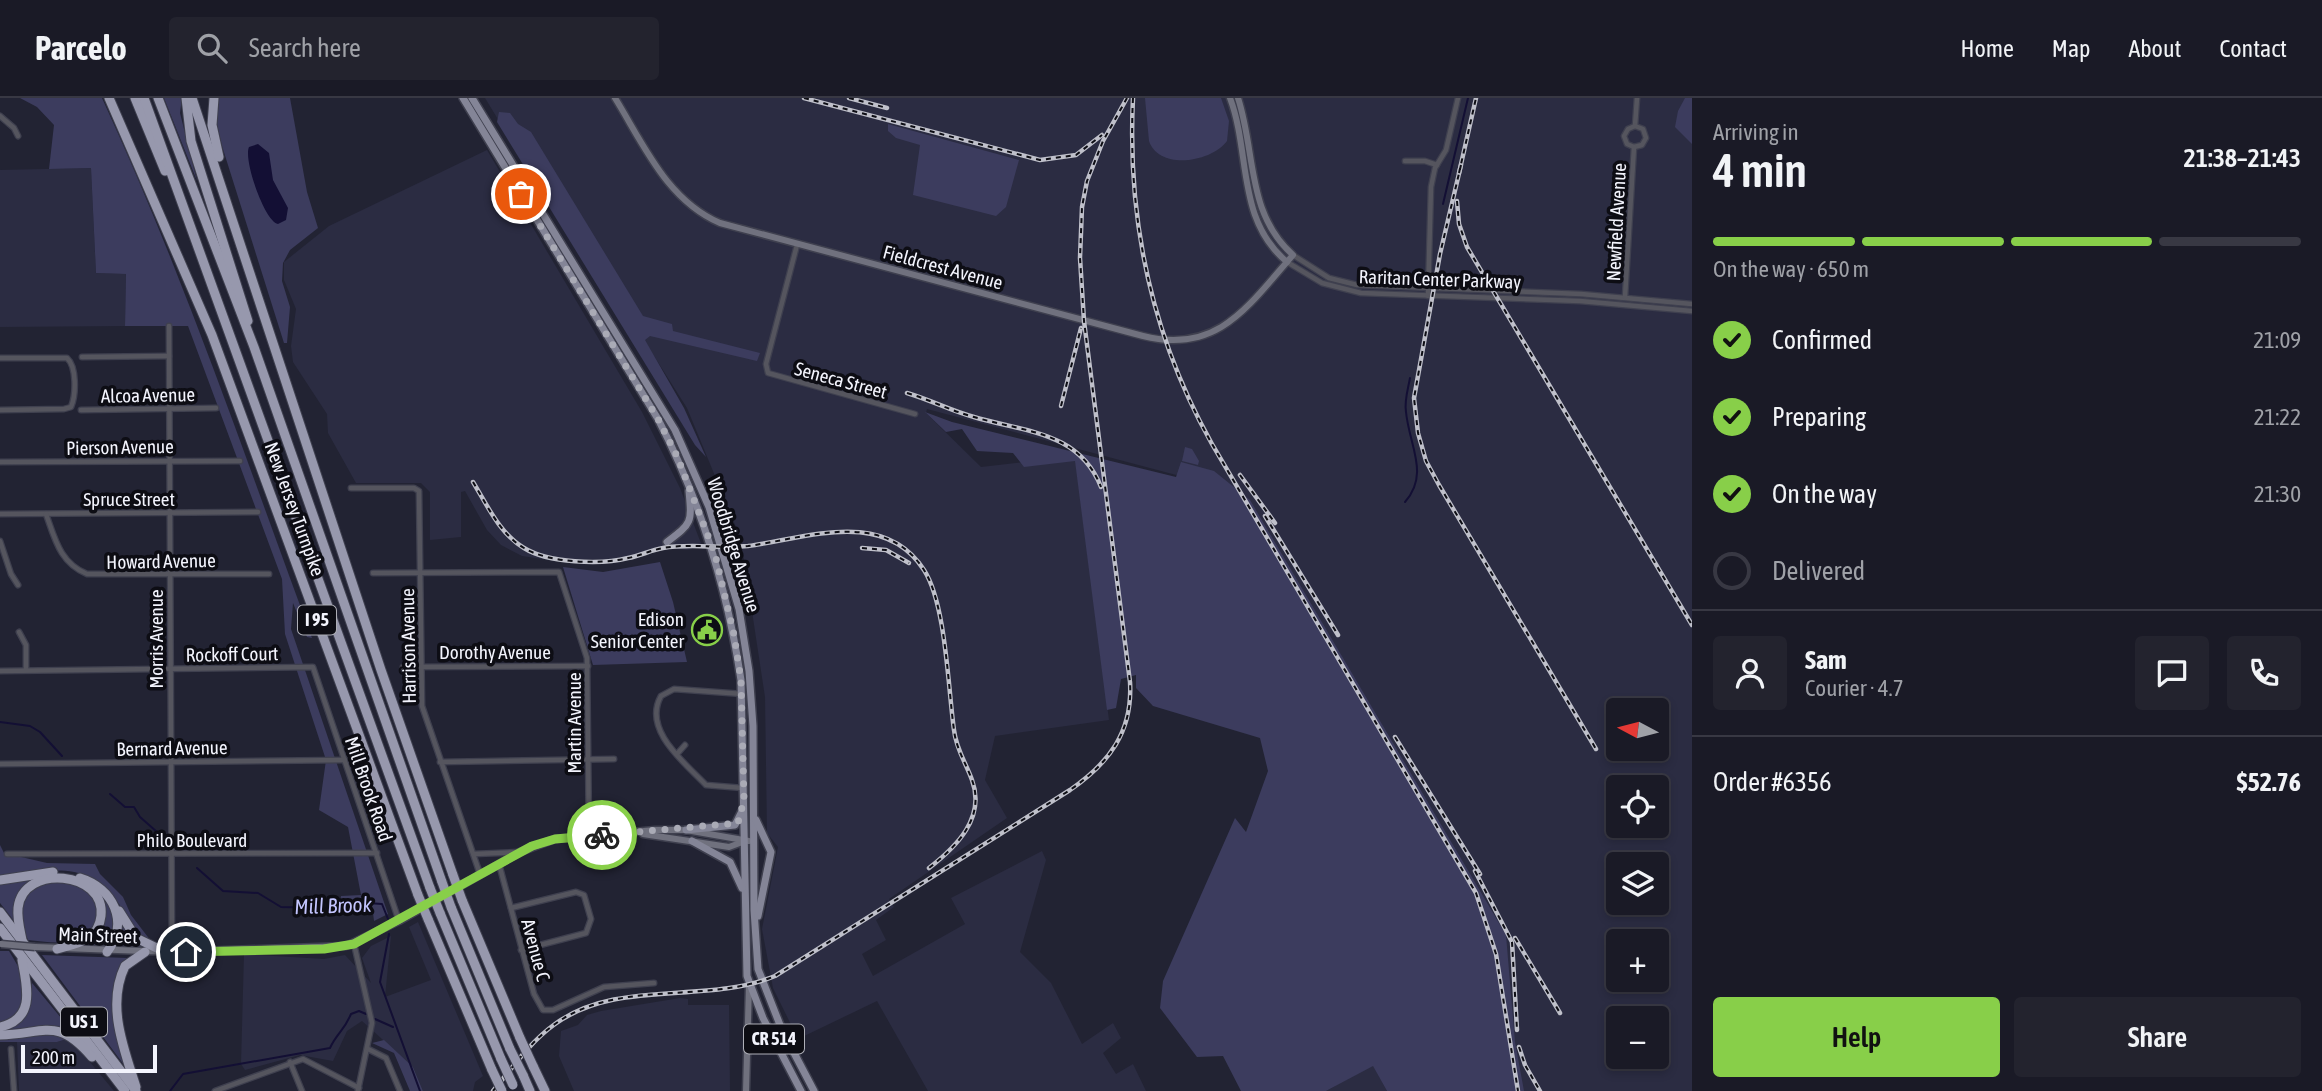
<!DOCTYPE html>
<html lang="en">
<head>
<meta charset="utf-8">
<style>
	:root { --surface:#1a1a26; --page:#23232e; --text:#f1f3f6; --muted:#9fa1a7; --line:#383843; --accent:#88cf49 }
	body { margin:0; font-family:"Asap Condensed",sans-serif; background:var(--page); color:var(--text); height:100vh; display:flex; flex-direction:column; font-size:26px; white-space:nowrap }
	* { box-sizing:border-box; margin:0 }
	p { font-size:23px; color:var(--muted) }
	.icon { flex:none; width:38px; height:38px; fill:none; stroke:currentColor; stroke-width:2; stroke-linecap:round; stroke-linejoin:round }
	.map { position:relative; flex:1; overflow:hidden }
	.panel { display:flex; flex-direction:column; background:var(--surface); width:630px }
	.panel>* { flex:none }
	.needle { width:46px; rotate:277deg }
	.fabs { position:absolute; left:1606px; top:600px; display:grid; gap:14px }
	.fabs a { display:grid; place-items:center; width:63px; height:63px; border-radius:7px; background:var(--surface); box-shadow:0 4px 10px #0003,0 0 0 2px var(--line); font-size:35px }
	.scale { position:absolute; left:21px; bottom:18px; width:136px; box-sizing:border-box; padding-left:7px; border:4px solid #f3f4fd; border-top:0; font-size:19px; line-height:24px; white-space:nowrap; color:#f3f4fd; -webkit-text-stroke:5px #0d0d14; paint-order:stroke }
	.pin { position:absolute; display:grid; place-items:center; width:60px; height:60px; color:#fff; margin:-30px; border:4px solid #fff; border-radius:50%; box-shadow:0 2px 7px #0007 }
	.courier { position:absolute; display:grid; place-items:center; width:70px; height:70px; margin:-35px; border:5px solid #88cf49; border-radius:50%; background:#fff; color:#222; box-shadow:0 2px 9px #0007 }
	.summary em { font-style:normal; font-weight:600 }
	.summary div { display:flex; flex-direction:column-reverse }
	.summary { display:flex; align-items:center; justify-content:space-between; height:119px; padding:0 21px }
	h1 { font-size:46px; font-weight:600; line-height:52px }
	.bar { display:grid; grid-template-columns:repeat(4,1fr); gap:10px 7px; align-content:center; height:84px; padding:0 21px }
	.bar i { height:9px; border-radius:5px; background:var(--line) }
	.bar .active { background:var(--accent) }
	.bar p { grid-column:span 4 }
	.line { display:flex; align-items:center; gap:18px; padding:0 21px; border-top:2px solid var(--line) }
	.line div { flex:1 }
	.round { display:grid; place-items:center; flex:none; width:74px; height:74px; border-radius:7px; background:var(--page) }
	ol { padding:0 21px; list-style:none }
	li { display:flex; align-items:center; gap:21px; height:77px }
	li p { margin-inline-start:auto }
	li .icon { padding:7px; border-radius:50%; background:var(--accent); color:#111; stroke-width:4 }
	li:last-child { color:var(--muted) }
	li i { width:38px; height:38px; border:4px solid var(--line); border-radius:50% }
	.action { display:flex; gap:14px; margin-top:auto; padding:14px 21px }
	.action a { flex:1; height:80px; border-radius:7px; background:var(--accent); color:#111; font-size:28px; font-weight:600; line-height:80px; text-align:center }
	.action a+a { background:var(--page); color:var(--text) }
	header { display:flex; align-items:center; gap:42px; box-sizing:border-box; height:98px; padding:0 35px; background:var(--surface); border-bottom:2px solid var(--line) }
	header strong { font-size:33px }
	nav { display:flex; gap:38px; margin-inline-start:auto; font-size:24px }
	.search { width:490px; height:63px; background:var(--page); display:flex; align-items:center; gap:18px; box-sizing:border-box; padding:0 24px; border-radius:7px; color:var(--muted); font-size:26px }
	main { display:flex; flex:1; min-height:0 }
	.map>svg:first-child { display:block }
	.built { fill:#2b2c42; fill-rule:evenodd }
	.green { fill:#3c3c5e }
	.water { fill:#130f34 }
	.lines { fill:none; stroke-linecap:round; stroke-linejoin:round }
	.stream { stroke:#130f34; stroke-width:2 }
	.street-casing { stroke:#3f404f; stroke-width:7 }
	.secondary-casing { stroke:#3f404f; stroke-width:9 }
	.primary-casing { stroke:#3f404f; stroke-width:10 }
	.highway-casing { stroke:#3f404f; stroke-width:11 }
	.street { stroke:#55555e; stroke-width:4.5 }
	.secondary { stroke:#70717e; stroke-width:6 }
	.primary { stroke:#848597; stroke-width:7 }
	.highway { stroke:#9798ad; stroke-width:9 }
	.rail-casing { stroke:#bfc0ca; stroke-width:4.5 }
	.rail { stroke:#0d0d14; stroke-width:2; stroke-dasharray:5; stroke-linecap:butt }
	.secondary-bridge-casing { stroke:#3f404f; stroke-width:9; stroke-linecap:butt }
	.highway-bridge-casing { stroke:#3f404f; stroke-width:11; stroke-linecap:butt }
	.secondary-bridge { stroke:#70717e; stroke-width:6 }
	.highway-bridge { stroke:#9798ad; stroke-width:9 }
	.done { stroke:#aaabb6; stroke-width:7; stroke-dasharray:0 12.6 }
	.route { stroke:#88cf49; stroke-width:9 }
	.labels { text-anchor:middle; stroke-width:7; stroke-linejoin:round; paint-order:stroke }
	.shield { fill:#0d0d14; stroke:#aeafb7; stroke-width:2 }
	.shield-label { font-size:18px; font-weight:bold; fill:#f3f4fd }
	.street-label { font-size:19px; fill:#f3f4fd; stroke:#0d0d14 }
	.poi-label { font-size:19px; fill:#f3f4fd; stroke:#0d0d14; text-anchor:end }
	.water-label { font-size:21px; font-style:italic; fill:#c3c5fe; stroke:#0d0d14 }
</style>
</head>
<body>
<header>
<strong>Parcelo</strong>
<div class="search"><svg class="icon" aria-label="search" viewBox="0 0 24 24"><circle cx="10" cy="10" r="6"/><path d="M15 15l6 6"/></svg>Search here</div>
<nav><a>Home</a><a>Map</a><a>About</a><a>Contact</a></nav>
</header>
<main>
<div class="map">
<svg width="1692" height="993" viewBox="0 0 1692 993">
	<rect width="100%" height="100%" fill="#222333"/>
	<!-- built -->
	<g class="built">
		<path d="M485 0H1692V993H1511L1229 391 927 311 926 315 981 369 1075 358 1109 622 995 638 985 682 1007 720 889 801 894 809 876 822 886 842 862 856 873 878 965 826 951 800 1042 753 1046 762 1020 854 1051 885 1082 946 1113 925 1121 940 1103 955 1116 976 1133 966 1146 993H928L877 903 798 941 773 890 762 831 778 749 767 735 765 599 741 441 687 310 647 247 638 251ZM1619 612H1657V651H1619ZM1619 690H1657V728H1619ZM1619 766H1657V805H1619ZM1619 844H1657V882H1619ZM1619 920H1657V959H1619Z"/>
		<path d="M487 52 642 314 680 390 702 448 687 452 668 449 619 462 542 461 522 458 501 447 487 432 465 393 461 394V439L430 442V394L421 385H356L328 335 327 316 293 264 291 248 296 211 284 182V164L329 128Z"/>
		<path d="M91 70 96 175 126 176 125 228 0 229V72Z"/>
		<path d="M418 824 483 978 475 984 473 993H423L413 969 362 923 347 933 333 963 300 957 245 972 241 966 244 856 324 861 345 857 371 885 362 860 371 848 391 838 385 899 431 882 409 829Z"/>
		<path d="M680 900 688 901V907H729L730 993H574L559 958 561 933 578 927 587 917 601 913Z"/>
		<path d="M70 940 114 993H19L17 944H57Z"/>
		<path d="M1373 967 1387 993H1326Z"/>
	</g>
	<!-- green -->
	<g class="green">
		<path d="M20 0H102C183 175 245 359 312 540L307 539 293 505 291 531 388 816 374 823 373 815 339 812 341 798 361 797 348 729 319 712 326 662 285 536 282 481 188 228H125L126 176 96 175 91 70 49 71 54 27 37 9Z"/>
		<path d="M164 0H182L180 15 197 83Z"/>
		<path d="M219 0H290L307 94 318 130 290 152 283 165 282 183 290 209 287 245H284L222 48 217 26Z"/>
		<path d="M1145 0H1221L1229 23 1227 43C1212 64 1159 73 1149 43Z"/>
		<path d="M1685 0H1692V46L1675 29 1678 13Z"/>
		<path d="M499 14 510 15 518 26 531 34 643 218 672 226 673 233 760 255 757 263 650 238 645 242 684 310 706 359 695 347 497 24Z"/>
		<path d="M888 26 1019 62 1006 109 996 118 913 97 920 47 896 40 888 33Z"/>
		<path d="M925 314 952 324 1176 379 1181 364 1214 373 1250 402 1506 837 1515 944 1524 993H1387L1373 968 1326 993H1241L1223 958 1197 959 1160 910 1163 883 1235 720 1246 734 1268 673 1260 640 1153 608 1136 590V577L1121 581 1116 610 1107 612 1075 363 1024 369 1013 355 977 353 962 331 946 334Z"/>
		<path d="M1185 349 1192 351 1199 363 1198 367 1182 363Z"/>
		<path d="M660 464 673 504 687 564 593 567 563 469 603 474Z"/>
		<path d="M0 747 4 755 47 765 95 766 100 776 123 799 131 817 154 847C136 836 130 823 119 806 89 760 47 773 0 779Z"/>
		<path d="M36 780 19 795 14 823 0 805V785Z"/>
		<path d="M63 783C69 785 79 786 84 790 98 799 104 826 88 837 72 848 46 844 28 842 11 806 25 786 63 783Z"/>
		<path d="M97 790C114 807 120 828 106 849L80 848C104 834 110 816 97 790Z"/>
		<path d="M119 816 129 836 142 849H114Z"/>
		<path d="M0 853H9L22 875 23 910 9 923 0 926Z"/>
		<path d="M42 857 128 860C102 886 116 935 124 967Z"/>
		<path d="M32 885 77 939 51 928 1 932C27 919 32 913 32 885Z"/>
		<path d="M50 933 70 940 57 944H0V940Z"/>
		<path d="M384 942 413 969 423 993H410L394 955 372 945Z"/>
	</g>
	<!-- water -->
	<path class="water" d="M258 46 269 55 273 82 288 110 286 122 278 126C265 124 243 62 249 49Z"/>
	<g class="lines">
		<!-- stream -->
		<g class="stream">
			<path d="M1443 106 1468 0"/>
			<path d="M1405 404C1430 376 1409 347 1406 314 1404 303 1408 291 1410 280"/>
			<path d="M0 624 30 628 40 634 62 658"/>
			<path d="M110 696 125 709H134L140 719 165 741"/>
			<path d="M197 770 223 793 258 795 281 809 363 811 368 805 382 806 388 821"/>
			<path d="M389 836 380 884 420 993"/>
			<path d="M375 921 393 929"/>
			<path d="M170 993 183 976 330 950C337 935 344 933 351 916L359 913 366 916"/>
		</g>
		<!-- street casing -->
		<g class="street-casing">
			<g id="street">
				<path d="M0 18 14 30 18 38"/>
				<path d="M1635 28 1637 0"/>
				<path d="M1634 49 1642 47 1646 40 1643 31 1635 28"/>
				<path d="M1634 49 1627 46 1624 38 1628 31 1635 28"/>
				<path d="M1405 63H1425L1437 67"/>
				<path d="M797 147 766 266 768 275 915 316"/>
				<path d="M1293 157 1329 180 1357 187 1581 196 1692 206"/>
				<path d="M1287 164 1322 185 1361 195 1580 203 1692 213"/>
				<path d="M1428 198 1431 89 1435 70 1446 52 1458 0"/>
				<path d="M1625 199 1634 49"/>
				<path d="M169 228 172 854"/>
				<path d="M82 259 169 258"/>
				<path d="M0 260H67C77 269 76 297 71 309L64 311 0 312"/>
				<path d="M81 312 216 310"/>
				<path d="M0 364 240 363"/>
				<path d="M351 390H414L419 393 422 608 480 776"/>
				<path d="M0 416 258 414"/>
				<path d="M46 416C55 441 60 465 87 476H269"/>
				<path d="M0 443 11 476 18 487"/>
				<path d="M373 475 559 474 587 560 589 738"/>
				<path d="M19 534 26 547V572"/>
				<path d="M403 569 588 568"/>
				<path d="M0 573 313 569 399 823"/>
				<path d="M677 656 685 647"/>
				<path d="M440 664 614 661"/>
				<path d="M0 666 345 662"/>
				<path d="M743 690 706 687C685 665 642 632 661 598L674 591 743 596"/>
				<path d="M7 756 377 755"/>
				<path d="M474 756 519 754"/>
				<path d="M499 766 534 896 543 912H553L604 889 654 885"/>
				<path d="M511 810 576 794 584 797 591 821 586 835 521 852"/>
				<path d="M354 846 372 925 358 992"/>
				<path d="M11 951 14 993"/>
				<path d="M368 951 386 960 400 993"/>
				<path d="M290 964 302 993"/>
				<path d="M215 993 303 961 359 990"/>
			</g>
		</g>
		<!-- secondary casing -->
		<g class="secondary-casing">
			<g id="secondary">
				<path d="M615 0C644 47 667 102 720 125L1143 238C1218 257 1248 208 1293 157 1246 115 1256 55 1238 0"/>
				<path d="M1230 0C1251 56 1236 121 1287 164"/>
				<path d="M643 736 729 749 745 743"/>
				<path d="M35 849 172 854 346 848 399 823 520 754 555 741 655 732H686L749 743"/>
				<path d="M746 993 749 887"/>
			</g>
		</g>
		<!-- primary casing -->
		<g class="primary-casing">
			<g id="primary">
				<path d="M463 0 658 321C701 404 727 489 741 582L747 878 763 920 801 993"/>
				<path d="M472 0 675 332 709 409 739 511 749 573 753 628 754 812 758 871 782 932 814 993"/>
				<path d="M667 444C692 425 692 425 689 393"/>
				<path d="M756 722 771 754 758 818"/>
				<path d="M686 732 735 727 742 713"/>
				<path d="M692 743 730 764 742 790"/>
			</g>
		</g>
		<!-- highway casing -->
		<g class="highway-casing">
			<g id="highway">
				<path d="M109 0 212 237 418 797"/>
				<path d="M135 0 165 73"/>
				<path d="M144 0 430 790"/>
				<path d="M158 0 254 249 442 784"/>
				<path d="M186 0 191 43 248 223"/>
				<path d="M192 0 381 572 453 777"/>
				<path d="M214 0 212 27 219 59"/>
				<path d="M80 780C113 790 130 824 107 854"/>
				<path d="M0 782 53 774"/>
				<path d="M462 802 520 940"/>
				<path d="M451 809 510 951"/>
				<path d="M119 813 136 840 165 854"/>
				<path d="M0 814 136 993"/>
				<path d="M440 815 501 961"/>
				<path d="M428 821 492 972"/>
				<path d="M0 830 125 993"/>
				<path d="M22 842C20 832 17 821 18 810 23 765 106 773 101 818 100 827 96 835 88 840 79 846 67 848 57 851"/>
				<path d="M0 929C36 921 27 889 22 862"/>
				<path d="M0 937C45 936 57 918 92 959"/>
				<path d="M533 968 545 993"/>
				<path d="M523 977 530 993"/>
				<path d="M136 989C124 951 106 907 125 868L145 854"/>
			</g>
		</g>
		<!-- street -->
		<use href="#street" class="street"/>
		<!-- secondary -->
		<use href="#secondary" class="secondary"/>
		<!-- primary -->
		<use href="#primary" class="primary"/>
		<!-- highway -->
		<use href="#highway" class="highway"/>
		<!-- rail casing -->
		<g class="rail-casing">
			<g id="rail">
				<path d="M804 0 1040 62 1076 57 1102 37"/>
				<path d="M849 0 887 10"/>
				<path d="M1133 0C1127 122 1152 239 1212 346L1476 795 1496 856 1518 993"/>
				<path d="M1461 67 1440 156 1414 300 1418 335 1426 363 1439 387 1596 651"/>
				<path d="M1459 75 1476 0"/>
				<path d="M1457 103 1459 126 1467 149 1692 527"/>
				<path d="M907 295C931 302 951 313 974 319 1024 334 1079 333 1101 389"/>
				<path d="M1061 308 1081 230"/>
				<path d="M1240 377 1275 425"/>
				<path d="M473 384C487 407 500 436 524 450 548 465 601 467 628 460 640 458 651 452 663 450 691 445 720 451 748 448 807 440 884 410 924 472 946 506 948 590 954 632 956 651 966 665 972 682 986 720 956 749 929 770"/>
				<path d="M1265 418 1338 537"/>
				<path d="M862 450 886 452 909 465"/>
				<path d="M1395 639 1480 776"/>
				<path d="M1475 773 1512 844 1517 932"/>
				<path d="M1515 840 1560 915"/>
				<path d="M1519 949 1525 967 1540 993"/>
				<path d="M493 993C512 970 531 943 555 926 619 880 705 907 775 878L1070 692C1109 665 1133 634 1130 584L1084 223 1080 160 1082 109 1087 83 1103 43 1127 0"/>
			</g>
		</g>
		<!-- rail -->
		<use href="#rail" class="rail"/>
		<!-- secondary-bridge casing -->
		<g class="secondary-bridge-casing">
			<path id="secondary-bridge" d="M1 846 35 849"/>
		</g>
		<!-- highway-bridge casing -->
		<g class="highway-bridge-casing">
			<g id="highway-bridge">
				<path d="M453 777 462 802"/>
				<path d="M442 784 451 809"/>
				<path d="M430 790 440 815"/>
				<path d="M418 797 428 821"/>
				<path d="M520 940 533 968"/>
				<path d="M510 951 523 977"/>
				<path d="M501 961 513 987"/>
				<path d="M492 972 502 993"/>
			</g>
		</g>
		<!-- secondary-bridge -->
		<use href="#secondary-bridge" class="secondary-bridge"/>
		<!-- highway-bridge -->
		<use href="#highway-bridge" class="highway-bridge"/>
	</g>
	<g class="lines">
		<!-- done -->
		<path class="done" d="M521 96 658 321 677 358 715 456 734 537 741 582 744 702 738 725 602 737"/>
		<!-- route -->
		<path class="route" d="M186 854 324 851 354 846 532 748 555 741 602 737"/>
	</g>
	<!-- icons -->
	<defs>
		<g id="civic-ring" transform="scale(1.575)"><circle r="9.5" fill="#0d0d14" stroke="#88cf49" stroke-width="1.5"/><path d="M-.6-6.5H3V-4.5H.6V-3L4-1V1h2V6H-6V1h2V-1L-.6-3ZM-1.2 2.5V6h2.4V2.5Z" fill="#88cf49"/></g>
	</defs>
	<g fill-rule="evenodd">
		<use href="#civic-ring" x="707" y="532"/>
	</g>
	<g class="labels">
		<!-- shield labels -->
		<g class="shield">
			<rect x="298" y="507.5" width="38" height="29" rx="5"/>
			<rect x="61" y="909.5" width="46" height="29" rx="5"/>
			<rect x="744" y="926.5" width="60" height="29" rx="5"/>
		</g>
		<g class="shield-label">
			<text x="317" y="528">I 95</text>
			<text x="84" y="930">US 1</text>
			<text x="774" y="947">CR 514</text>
		</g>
		<!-- street labels -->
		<g class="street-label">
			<text transform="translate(1616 124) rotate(-87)" y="7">Newfield Avenue</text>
			<text transform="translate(943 169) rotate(15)" y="7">Fieldcrest Avenue</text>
			<text transform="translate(1440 181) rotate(2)" y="7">Raritan Center Parkway</text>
			<text transform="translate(841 282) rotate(15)" y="7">Seneca Street</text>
			<text transform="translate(148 297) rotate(-1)" y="7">Alcoa Avenue</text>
			<text transform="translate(120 349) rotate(-1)" y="7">Pierson Avenue</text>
			<text x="129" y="408">Spruce Street</text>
			<text transform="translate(295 411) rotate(70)" y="7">New Jersey Turnpike</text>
			<text transform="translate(734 447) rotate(73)" y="7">Woodbridge Avenue</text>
			<text transform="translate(161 463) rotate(-1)" y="7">Howard Avenue</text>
			<text transform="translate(156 541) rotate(-90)" y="7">Morris Avenue</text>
			<text transform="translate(408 548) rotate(-91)" y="7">Harrison Avenue</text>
			<text x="495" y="561">Dorothy Avenue</text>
			<text transform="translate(232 556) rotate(-1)" y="7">Rockoff Court</text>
			<text transform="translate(574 625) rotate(-90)" y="7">Martin Avenue</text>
			<text transform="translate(172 650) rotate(-1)" y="7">Bernard Avenue</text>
			<text transform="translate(369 691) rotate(71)" y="7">Mill Brook Road</text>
			<text x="192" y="749">Philo Boulevard</text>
			<text transform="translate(98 837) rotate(2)" y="7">Main Street</text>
			<text transform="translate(536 852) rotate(75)" y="7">Avenue C</text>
		</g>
		<!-- poi labels -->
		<g class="poi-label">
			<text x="684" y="528">Edison<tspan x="684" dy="22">Senior Center</tspan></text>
		</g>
		<!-- water labels -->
		<g class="water-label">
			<text transform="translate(333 808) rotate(-2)" y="7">Mill Brook</text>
		</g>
	</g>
</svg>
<div class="fabs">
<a><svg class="needle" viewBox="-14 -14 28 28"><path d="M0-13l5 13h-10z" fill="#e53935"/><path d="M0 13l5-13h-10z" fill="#9fa1a7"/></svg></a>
<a><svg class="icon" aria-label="locate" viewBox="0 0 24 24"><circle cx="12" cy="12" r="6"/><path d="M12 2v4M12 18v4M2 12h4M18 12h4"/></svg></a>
<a><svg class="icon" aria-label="layers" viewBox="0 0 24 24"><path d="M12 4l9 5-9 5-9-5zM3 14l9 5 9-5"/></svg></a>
<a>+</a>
<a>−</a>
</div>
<div class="scale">200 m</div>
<div class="pin" style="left:521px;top:96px;background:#ea580c"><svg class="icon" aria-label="bag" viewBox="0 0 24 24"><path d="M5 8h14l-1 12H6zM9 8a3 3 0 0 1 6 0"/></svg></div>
<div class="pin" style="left:186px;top:854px;background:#1f2937"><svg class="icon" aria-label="home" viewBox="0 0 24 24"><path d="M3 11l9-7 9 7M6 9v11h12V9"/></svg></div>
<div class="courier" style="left:602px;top:737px"><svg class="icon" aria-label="bike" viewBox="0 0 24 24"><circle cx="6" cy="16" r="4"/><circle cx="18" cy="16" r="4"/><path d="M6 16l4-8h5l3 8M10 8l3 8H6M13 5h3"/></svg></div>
</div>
<section class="panel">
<div class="summary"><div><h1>4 min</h1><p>Arriving in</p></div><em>21:38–21:43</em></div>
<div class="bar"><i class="active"></i><i class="active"></i><i class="active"></i><i></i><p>On the way · 650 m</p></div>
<ol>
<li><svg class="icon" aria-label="check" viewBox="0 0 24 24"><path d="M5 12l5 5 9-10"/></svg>Confirmed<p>21:09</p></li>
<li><svg class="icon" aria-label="check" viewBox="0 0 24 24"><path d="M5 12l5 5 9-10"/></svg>Preparing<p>21:22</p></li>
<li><svg class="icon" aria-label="check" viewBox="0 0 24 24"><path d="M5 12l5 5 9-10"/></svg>On the way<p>21:30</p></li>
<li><i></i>Delivered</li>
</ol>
<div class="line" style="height:126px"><a class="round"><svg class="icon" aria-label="person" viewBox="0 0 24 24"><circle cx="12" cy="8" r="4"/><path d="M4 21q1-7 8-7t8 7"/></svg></a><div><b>Sam</b><p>Courier · 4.7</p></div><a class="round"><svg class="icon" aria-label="chat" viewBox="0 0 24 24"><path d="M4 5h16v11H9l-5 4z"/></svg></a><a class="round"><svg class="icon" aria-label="phone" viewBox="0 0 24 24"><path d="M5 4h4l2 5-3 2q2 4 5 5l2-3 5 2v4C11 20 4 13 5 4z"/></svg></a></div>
<div class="line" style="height:91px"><div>Order #6356</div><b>$52.76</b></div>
<div class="action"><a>Help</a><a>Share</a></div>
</section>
</main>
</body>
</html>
